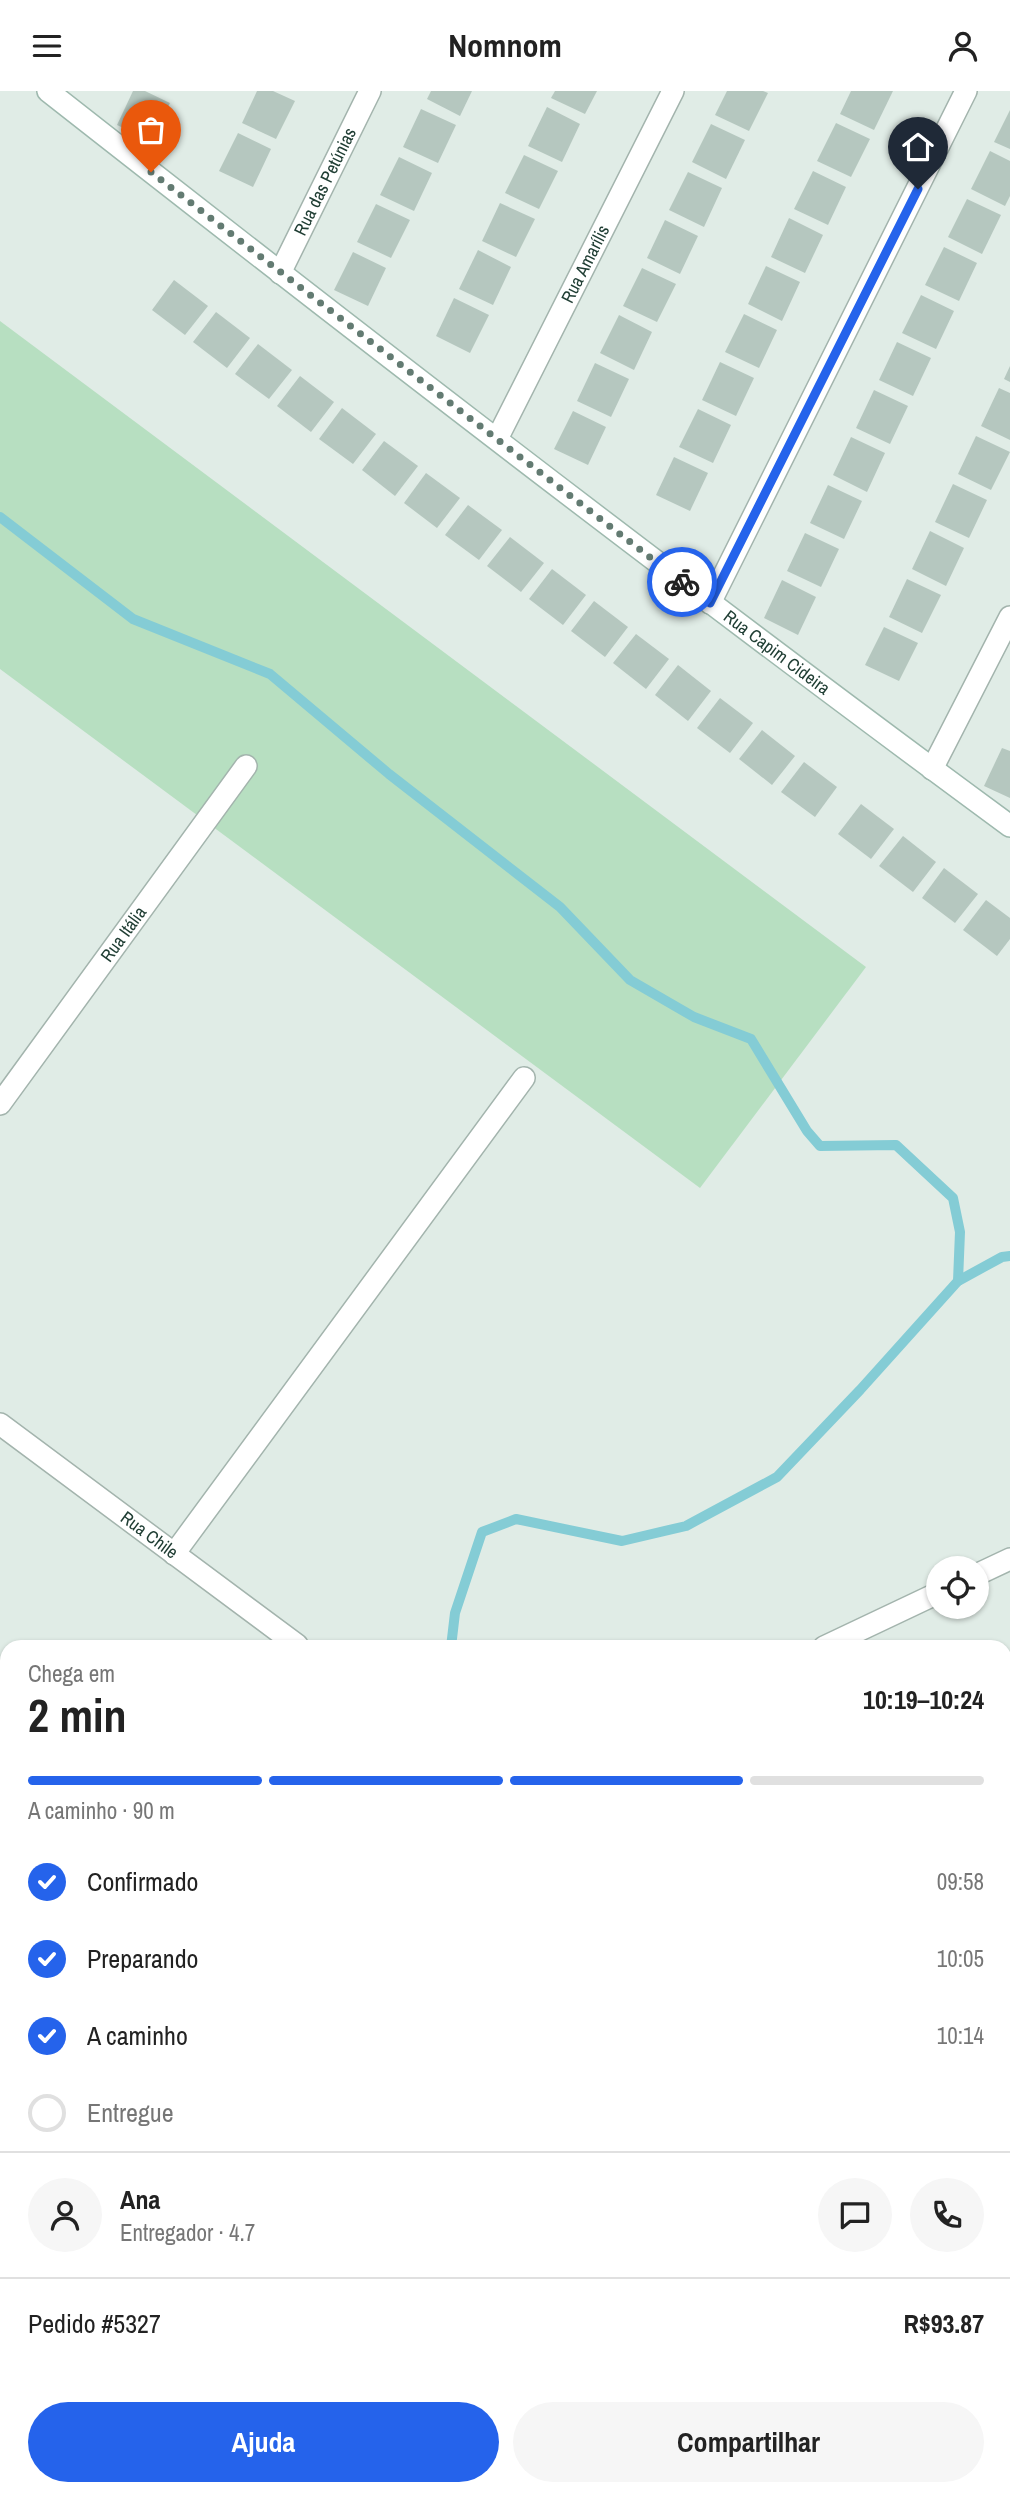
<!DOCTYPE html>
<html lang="pt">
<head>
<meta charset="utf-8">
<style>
	:root { --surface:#fff; --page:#f6f6f6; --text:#222; --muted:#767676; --line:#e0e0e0; --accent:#2563eb }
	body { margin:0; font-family:"Archivo Narrow",sans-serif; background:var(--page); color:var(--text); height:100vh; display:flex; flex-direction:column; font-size:26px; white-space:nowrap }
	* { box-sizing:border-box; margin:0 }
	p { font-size:23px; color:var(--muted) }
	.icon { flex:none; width:38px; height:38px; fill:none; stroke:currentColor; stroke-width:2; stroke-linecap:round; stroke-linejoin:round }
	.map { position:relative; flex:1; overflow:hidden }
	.sheet { position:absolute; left:0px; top:1549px; width:1012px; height:856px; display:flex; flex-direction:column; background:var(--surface); border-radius:21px 21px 0 0; box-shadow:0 2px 5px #0004 }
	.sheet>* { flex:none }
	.controls { position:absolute; left:926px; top:1465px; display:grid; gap:14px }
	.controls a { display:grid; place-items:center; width:63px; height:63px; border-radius:50%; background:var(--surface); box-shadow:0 2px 5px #0004; font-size:35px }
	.pin { position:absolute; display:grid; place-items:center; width:60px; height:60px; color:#fff; margin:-72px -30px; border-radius:50% 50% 50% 0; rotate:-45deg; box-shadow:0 0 7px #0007 }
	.pin .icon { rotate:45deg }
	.courier { position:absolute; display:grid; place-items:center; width:70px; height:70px; margin:-35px; border:5px solid #2563eb; border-radius:50%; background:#fff; color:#222; box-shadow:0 2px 9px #0007 }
	.head em { font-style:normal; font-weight:700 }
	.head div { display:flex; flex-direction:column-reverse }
	.head { display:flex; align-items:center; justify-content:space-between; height:119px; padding:0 28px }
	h1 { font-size:46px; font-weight:700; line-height:52px }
	.bar { display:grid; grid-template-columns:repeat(4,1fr); gap:10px 7px; align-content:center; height:84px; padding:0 28px }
	.bar i { height:9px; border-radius:5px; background:var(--line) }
	.bar .on { background:var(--accent) }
	.bar p { grid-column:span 4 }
	.line { display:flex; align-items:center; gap:18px; padding:0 28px; border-top:2px solid var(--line) }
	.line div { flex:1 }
	.round { display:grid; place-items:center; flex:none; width:74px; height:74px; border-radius:37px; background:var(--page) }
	ol { padding:0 28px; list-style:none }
	li { display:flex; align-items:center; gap:21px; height:77px }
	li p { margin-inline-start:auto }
	li .icon { padding:7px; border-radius:50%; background:var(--accent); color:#fff; stroke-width:4 }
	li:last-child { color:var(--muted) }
	li i { width:38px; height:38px; border:4px solid var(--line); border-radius:50% }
	.button { display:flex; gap:14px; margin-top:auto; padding:14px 28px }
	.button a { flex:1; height:80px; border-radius:42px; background:var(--accent); color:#fff; font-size:28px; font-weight:700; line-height:80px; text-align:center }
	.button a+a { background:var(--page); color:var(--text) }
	header { display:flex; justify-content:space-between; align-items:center; height:91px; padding:0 28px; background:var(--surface); font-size:32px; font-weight:700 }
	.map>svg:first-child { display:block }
	.green { fill:#b7dfc1 }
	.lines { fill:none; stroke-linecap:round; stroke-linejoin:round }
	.stream { stroke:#84ccd5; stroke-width:10 }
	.building { fill:#b5c7bf }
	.street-casing { stroke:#a3b4ad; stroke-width:24 }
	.secondary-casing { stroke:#9eb9ae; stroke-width:24 }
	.street { stroke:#fff; stroke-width:21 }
	.secondary { stroke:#fff; stroke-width:21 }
	.done { stroke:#637b72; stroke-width:7; stroke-dasharray:0 12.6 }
	.route { stroke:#2563eb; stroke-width:9 }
	.labels { text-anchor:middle; stroke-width:5; stroke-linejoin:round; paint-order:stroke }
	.street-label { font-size:18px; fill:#203e34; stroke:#f1f8f4 }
</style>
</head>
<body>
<header><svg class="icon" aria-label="menu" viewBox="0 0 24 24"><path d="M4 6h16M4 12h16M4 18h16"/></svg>Nomnom<svg class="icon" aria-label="person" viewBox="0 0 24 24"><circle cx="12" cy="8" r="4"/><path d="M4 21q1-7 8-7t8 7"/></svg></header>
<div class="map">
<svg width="1010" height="2403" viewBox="0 0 1010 2403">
	<rect width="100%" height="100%" fill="#e0ece6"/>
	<!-- green -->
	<path class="green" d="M0 230 866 876 700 1097 0 578Z"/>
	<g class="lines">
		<!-- stream -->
		<g class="stream">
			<path d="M0 426 133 528 270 583 389 683 560 816 630 889 694 926 751 948 807 1040 820 1055 896 1054 953 1107 960 1141 958 1190"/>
			<path d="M451 1556 455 1522 482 1441 516 1428 622 1450 686 1435 777 1386 860 1299 958 1190 1002 1166 1010 1165"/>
		</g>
	</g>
	<!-- building -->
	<g class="building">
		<path d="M133 0H145L170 12 151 50 117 34Z"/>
		<path d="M257 0H273L295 10 276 48 242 32Z"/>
		<path d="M431 0H472L460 25 427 8Z"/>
		<path d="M555 0H597L585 23 551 7Z"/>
		<path d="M727 0H763L768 2 749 40 715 24Z"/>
		<path d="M851 0H893L874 39 840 23Z"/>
		<path d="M547 16 580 33 562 71 528 55Z"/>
		<path d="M421 18 456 34 438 72 403 56Z"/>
		<path d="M1010 19V58L994 51Z"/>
		<path d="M836 32 870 48 851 86 817 70Z"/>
		<path d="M711 33 745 49 726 88 692 71Z"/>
		<path d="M238 42 271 58 253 96 219 80Z"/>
		<path d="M990 60 1010 70V105L1005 115 971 98Z"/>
		<path d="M524 64 558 80 539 118 505 102Z"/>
		<path d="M399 66 432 82 414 120 380 104Z"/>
		<path d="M813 80 846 96 828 134 794 118Z"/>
		<path d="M688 81 722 97 704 136 669 119Z"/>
		<path d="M967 108 1001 124 982 163 948 146Z"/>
		<path d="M500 112 535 128 516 166 482 150Z"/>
		<path d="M376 113 410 129 391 167 357 151Z"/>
		<path d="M789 127 823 144 805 182 771 166Z"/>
		<path d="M665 129 698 145 680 183 647 167Z"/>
		<path d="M944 156 977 172 959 210 925 194Z"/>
		<path d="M478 159 511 176 493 214 459 198Z"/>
		<path d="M353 161 386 177 368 215 334 199Z"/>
		<path d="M766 175 800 191 782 230 748 213Z"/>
		<path d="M642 177 676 193 657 231 623 215Z"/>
		<path d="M174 189 208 215 185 244 152 219Z"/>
		<path d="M921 204 954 220 936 258 902 242Z"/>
		<path d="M454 207 489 224 470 262 436 245Z"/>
		<path d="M216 221 250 247 227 277 193 251Z"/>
		<path d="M744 223 777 239 759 277 725 261Z"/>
		<path d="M619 224 652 241 634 279 600 262Z"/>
		<path d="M897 251 931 267 913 305 879 289Z"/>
		<path d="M258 253 292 279 269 308 235 283Z"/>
		<path d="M720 271 754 287 736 325 702 309Z"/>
		<path d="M595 272 629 288 611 326 577 310Z"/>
		<path d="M1010 275V291L1004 288Z"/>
		<path d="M300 285 334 311 311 341 277 315Z"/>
		<path d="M999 297 1010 302V349L981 335Z"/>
		<path d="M874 299 908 315 890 353 856 337Z"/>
		<path d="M342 317 376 343 353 373 319 348Z"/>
		<path d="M698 318 731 334 713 372 679 356Z"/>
		<path d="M573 320 606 336 588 374 554 358Z"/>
		<path d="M976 345 1010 361 991 399 958 383Z"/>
		<path d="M851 346 885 362 867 401 833 384Z"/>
		<path d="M384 350 418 375 395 405 362 379Z"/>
		<path d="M674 366 708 382 690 420 656 404Z"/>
		<path d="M426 382 460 407 437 437 404 412Z"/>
		<path d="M953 393 987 409 969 447 935 431Z"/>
		<path d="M828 394 862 410 844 448 810 432Z"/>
		<path d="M468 414 502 439 479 469 445 444Z"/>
		<path d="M930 440 964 457 946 495 912 478Z"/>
		<path d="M805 442 839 458 821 496 787 480Z"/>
		<path d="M510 446 544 472 521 501 487 475Z"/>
		<path d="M552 478 586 504 563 534 529 508Z"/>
		<path d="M907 488 941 504 922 542 889 526Z"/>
		<path d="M782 489 816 506 798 544 764 527Z"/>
		<path d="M594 510 628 536 605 566 571 540Z"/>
		<path d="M884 536 918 552 899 590 865 574Z"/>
		<path d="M636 543 669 568 646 598 613 572Z"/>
		<path d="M678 574 711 600 688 630 655 604Z"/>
		<path d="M720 607 753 632 730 662 697 637Z"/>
		<path d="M762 639 795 665 772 694 739 668Z"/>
		<path d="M1002 657 1010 660V707L984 695Z"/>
		<path d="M804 671 837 696 815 726 781 701Z"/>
		<path d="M861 713 894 738 871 768 838 743Z"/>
		<path d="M903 745 936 771 913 801 879 775Z"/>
		<path d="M944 777 978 803 955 832 922 807Z"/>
		<path d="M986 809 1010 827V848L997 865 963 839Z"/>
	</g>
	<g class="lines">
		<!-- street casing -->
		<g class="street-casing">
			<g id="street">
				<path id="s1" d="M280 182 370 0"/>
				<path id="s2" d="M497 348 673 0"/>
				<path d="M710 512 966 0"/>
				<path d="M932 678 1010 526"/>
				<path id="s3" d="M0 1013 246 675"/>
				<path id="s4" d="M0 1333 297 1554"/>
				<path d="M174 1463 524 987"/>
				<path d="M976 1484 1010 1468"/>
				<path d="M824 1556 938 1502"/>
				<path d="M1004 1767 1010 1764"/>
				<path d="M0 1793 7 1797"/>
				<path d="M1004 2117 1010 2116"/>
				<path d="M0 2292 7 2288"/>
				<path d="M459 2398 461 2403"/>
				<path d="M776 2398 779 2403"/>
				<path d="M284 2403 296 2398"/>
			</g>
		</g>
		<!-- secondary casing -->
		<g class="secondary-casing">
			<g id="secondary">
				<path id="s5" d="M48 0C365 249 685 496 1010 735"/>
			</g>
		</g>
		<!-- street -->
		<use href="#street" class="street"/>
		<!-- secondary -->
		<use href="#secondary" class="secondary"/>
	</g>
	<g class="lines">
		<!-- done -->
		<path class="done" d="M151 81 682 491"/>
		<!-- route -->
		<path class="route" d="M682 491 710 512 918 98"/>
	</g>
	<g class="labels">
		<!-- street labels -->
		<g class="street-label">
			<text dy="6" stroke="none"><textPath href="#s1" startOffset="102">Rua das Petúnias</textPath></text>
			<text dy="6" stroke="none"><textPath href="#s2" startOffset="196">Rua Amarílis</textPath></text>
			<text dy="6" stroke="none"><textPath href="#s5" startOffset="920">Rua Capim Cideira</textPath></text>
			<text dy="6" stroke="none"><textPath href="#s3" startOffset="210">Rua Itália</textPath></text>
			<text dy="6" stroke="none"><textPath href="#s4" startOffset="186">Rua Chile</textPath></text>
		</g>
	</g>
</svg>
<div class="controls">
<a><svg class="icon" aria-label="locate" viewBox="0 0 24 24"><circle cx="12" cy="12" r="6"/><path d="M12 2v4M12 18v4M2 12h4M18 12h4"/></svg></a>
</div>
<div class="pin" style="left:151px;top:81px;background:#ea580c"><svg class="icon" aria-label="bag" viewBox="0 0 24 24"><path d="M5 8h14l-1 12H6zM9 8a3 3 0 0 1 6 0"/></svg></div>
<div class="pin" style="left:918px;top:98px;background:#1f2937"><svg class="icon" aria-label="home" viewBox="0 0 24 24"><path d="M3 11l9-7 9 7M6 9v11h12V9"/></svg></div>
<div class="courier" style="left:682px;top:491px"><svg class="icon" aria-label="bike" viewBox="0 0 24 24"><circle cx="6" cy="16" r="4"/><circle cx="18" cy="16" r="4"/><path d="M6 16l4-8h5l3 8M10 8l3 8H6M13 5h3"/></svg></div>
<section class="sheet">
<div class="head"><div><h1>2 min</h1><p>Chega em</p></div><em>10:19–10:24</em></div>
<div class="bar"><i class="on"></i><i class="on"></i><i class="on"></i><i></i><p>A caminho · 90 m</p></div>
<ol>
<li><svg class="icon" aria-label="check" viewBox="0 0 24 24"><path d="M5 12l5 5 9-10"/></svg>Confirmado<p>09:58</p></li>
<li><svg class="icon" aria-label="check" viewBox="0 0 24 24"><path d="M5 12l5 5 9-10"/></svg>Preparando<p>10:05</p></li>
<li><svg class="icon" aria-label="check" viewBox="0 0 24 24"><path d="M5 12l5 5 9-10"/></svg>A caminho<p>10:14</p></li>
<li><i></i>Entregue</li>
</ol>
<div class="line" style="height:126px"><a class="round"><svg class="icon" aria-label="person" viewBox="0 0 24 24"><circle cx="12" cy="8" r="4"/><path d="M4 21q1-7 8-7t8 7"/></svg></a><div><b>Ana</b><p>Entregador · 4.7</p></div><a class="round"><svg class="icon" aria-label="chat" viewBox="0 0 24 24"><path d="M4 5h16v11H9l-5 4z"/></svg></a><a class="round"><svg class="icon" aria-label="phone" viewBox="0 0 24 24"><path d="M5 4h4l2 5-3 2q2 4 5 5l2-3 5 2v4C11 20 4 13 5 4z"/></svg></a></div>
<div class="line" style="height:91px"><div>Pedido #5327</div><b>R$93.87</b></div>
<div class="button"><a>Ajuda</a><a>Compartilhar</a></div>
</section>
</div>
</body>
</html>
